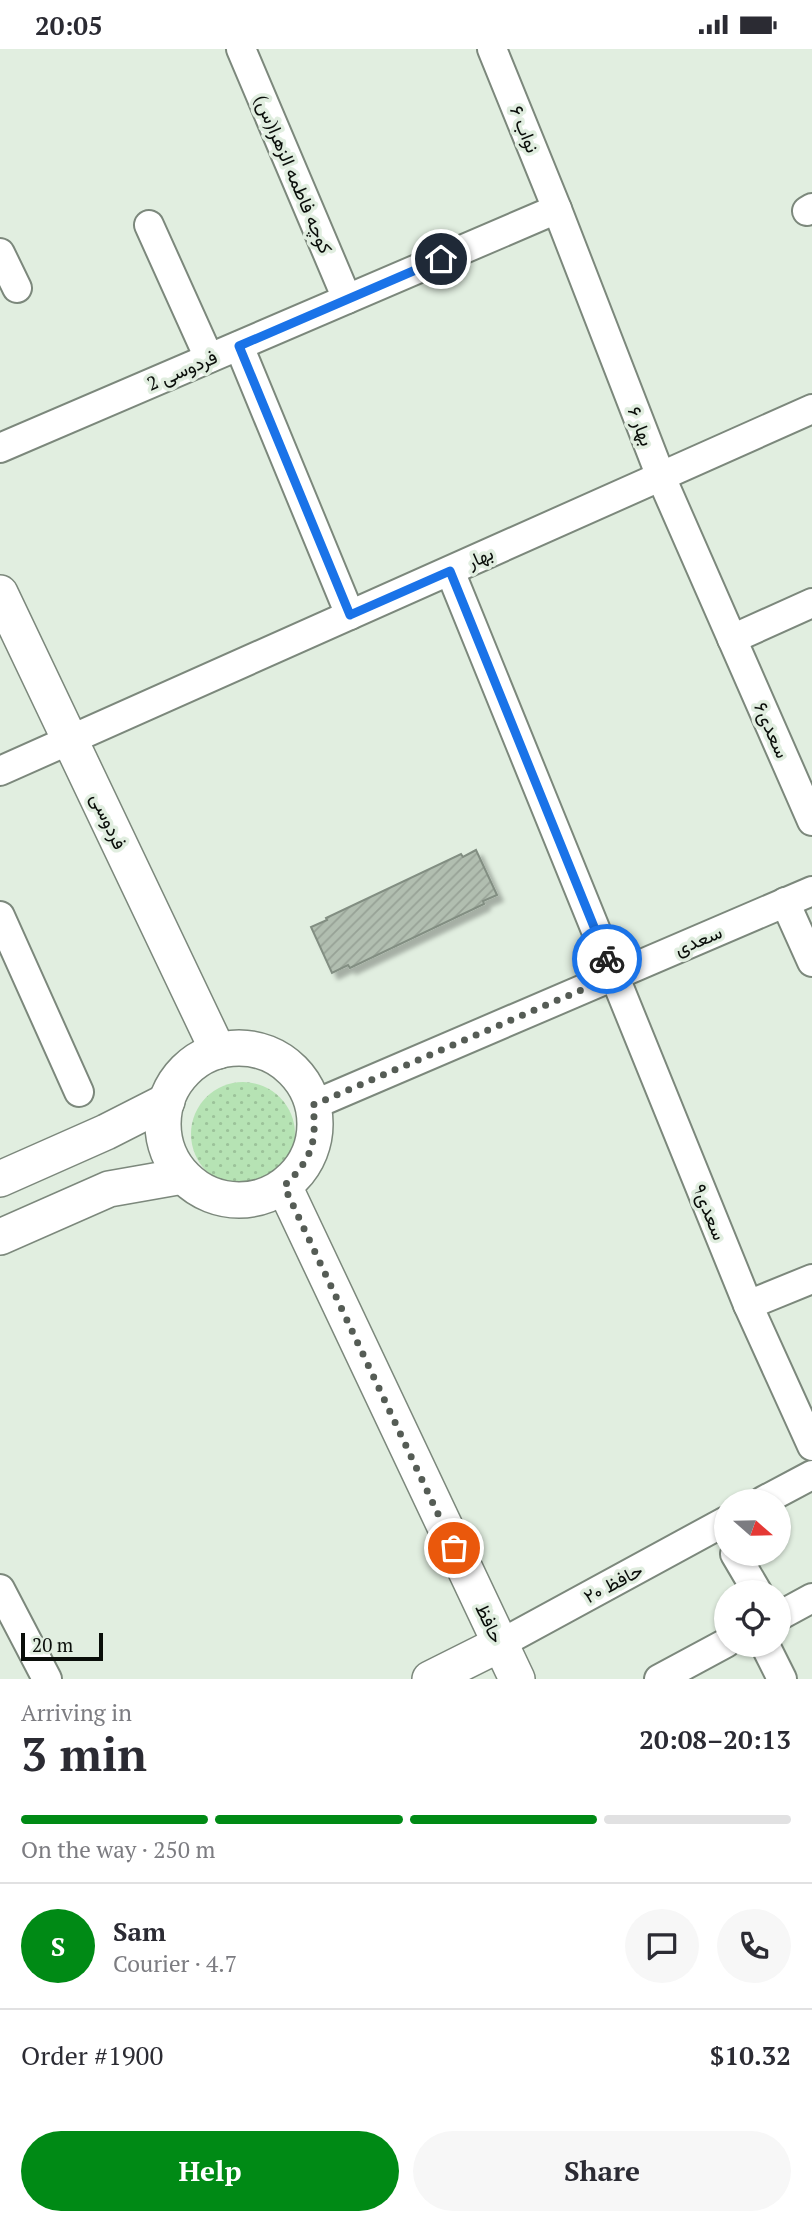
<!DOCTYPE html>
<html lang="en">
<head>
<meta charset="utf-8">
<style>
	:root { --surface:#fff; --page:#f7f7f7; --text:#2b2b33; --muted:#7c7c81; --line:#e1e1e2; --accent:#008a15 }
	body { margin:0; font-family:"PT Serif",Vazirmatn,serif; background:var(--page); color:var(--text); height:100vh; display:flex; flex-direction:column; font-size:26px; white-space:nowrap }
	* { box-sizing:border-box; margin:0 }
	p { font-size:23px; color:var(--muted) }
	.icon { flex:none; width:38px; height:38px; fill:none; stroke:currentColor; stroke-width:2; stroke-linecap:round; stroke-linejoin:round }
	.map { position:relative; height:1630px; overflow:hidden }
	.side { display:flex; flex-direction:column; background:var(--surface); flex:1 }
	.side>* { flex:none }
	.needle { width:46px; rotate:110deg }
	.controls { position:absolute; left:714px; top:1440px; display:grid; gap:14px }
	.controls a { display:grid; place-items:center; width:77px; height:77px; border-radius:50%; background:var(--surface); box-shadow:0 2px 5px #0004; font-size:35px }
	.scale { position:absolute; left:21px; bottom:18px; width:82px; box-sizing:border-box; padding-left:7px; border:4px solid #0a0e0a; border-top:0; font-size:19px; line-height:24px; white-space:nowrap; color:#0a0e0a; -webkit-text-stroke:5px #e1eee0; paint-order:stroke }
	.pin { position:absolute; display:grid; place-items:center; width:60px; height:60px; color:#fff; margin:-30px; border:4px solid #fff; border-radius:50%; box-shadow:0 2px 7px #0007 }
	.courier { position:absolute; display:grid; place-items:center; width:70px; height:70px; margin:-35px; border:5px solid #1a73e8; border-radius:50%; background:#fff; color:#222; box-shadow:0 2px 9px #0007 }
	.head em { font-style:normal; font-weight:800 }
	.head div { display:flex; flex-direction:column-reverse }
	.head { display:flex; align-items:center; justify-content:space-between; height:119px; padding:0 21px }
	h1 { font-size:46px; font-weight:800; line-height:52px }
	.bar { display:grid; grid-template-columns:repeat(4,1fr); gap:10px 7px; align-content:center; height:84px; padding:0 21px }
	.bar i { height:9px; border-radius:5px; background:var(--line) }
	.bar .on { background:var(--accent) }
	.bar p { grid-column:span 4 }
	.line { display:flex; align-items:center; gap:18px; padding:0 21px; border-top:2px solid var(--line) }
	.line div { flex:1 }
	.round { display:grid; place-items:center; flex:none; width:74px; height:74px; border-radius:37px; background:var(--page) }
	.action { display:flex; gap:14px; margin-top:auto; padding:14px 21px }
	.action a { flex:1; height:80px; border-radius:42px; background:var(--accent); color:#fff; font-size:28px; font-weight:800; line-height:80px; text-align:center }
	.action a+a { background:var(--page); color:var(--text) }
	.status { display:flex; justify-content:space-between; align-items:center; height:49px; padding:0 35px; background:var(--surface); direction:ltr }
	.status svg { height:19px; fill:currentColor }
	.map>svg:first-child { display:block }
	.grass { fill:url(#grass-dots) }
	.building { fill:url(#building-hatch); stroke:#828e82; stroke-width:2; filter:url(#shadow) }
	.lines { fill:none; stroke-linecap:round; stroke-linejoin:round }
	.minor-casing { stroke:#7c887c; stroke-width:32 }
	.tertiary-casing { stroke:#7c887c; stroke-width:38 }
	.minor { stroke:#fff; stroke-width:28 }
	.tertiary { stroke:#fff; stroke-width:35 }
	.done { stroke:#555c55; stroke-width:7; stroke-dasharray:0 12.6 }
	.route { stroke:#1a73e8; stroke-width:9 }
	.labels { text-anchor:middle; stroke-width:7; stroke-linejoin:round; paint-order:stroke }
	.street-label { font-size:19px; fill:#0a0e0a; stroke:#e1eee0 }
</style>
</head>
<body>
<div class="status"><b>20:05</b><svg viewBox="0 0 49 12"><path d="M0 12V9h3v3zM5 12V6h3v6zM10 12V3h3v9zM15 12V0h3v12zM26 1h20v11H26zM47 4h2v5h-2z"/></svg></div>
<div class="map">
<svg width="812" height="1630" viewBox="0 0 812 1630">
	<defs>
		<pattern id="grass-dots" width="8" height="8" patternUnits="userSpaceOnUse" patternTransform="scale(1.75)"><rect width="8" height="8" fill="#b6e3b4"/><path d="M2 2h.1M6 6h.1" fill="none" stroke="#9bc299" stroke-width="1.8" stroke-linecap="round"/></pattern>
		<pattern id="building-hatch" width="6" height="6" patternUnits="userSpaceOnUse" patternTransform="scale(1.75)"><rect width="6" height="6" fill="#b1beb0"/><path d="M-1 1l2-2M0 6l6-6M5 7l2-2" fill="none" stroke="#97a296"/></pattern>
		<filter id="shadow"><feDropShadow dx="6" dy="6" stdDeviation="2" flood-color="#0004"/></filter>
	</defs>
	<rect width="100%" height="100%" fill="#e1eee0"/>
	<!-- grass -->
	<circle class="grass" cx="243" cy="1085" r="52"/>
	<!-- building -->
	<path class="building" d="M476 801 497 846 483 852 484 855 350 919 348 916 332 924 311 878 327 871 326 869 461 805 463 808Z"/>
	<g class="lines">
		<!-- minor casing -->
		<g class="minor-casing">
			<g id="minor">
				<path d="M241 0 347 250"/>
				<path d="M492 0 557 160 661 428 812 772"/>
				<path d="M807 162 812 159"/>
				<path d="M149 176 209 309"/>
				<path d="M0 204 17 239"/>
				<path d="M239 297 350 566"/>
				<path d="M0 399 557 160"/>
				<path d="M450 522 748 1256 812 1397"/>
				<path d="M732 590 812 554"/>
				<path d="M0 722 812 360"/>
				<path d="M785 853 812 913"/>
				<path d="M0 867 79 1043"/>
				<path d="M313 1056 812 842"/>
				<path d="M748 1256 812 1230"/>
				<path d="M763 1452 812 1426"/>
				<path d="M735 1505 758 1544"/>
				<path d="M0 1540 47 1630"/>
				<path d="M779 1567 812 1549"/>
				<path d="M500 1595 726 1472"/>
				<path d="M765 1596 782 1630"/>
				<path d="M659 1630 726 1594"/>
			</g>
		</g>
		<!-- tertiary casing -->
		<g class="tertiary-casing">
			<g id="tertiary">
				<path d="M0 544 218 1002"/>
				<circle cx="239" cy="1075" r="76"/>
				<path d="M0 1130 106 1083 167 1052"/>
				<path d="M284 1137 517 1630"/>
				<path d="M0 1188 109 1140 183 1127"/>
				<path d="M430 1630 500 1595"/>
			</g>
		</g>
		<!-- minor -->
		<use href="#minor" class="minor"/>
		<!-- tertiary -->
		<use href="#tertiary" class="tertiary"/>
	</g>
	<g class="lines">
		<!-- done -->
		<path class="done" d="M454 1499 284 1137C312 1110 317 1094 313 1056L614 927 607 910"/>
		<!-- route -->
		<path class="route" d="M441 210 239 297 350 566 450 522 607 910"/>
	</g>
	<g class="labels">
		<!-- street labels -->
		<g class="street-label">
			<text transform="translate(525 80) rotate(68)" y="7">نواب ۶</text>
			<text transform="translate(294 125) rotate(67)" y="7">کوچه فاطمه الزهرا(س)</text>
			<text transform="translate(182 321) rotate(-23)" y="7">فردوسی 2</text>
			<text transform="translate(641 377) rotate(69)" y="7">بهار ۶</text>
			<text transform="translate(480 508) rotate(-24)" y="7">بهار</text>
			<text transform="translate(772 681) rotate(66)" y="7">سعدی۶</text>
			<text transform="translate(109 772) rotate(65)" y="7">فردوسی</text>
			<text transform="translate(698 891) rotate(-23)" y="7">سعدی</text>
			<text transform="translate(710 1163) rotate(68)" y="7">سعدی۹</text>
			<text transform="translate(613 1534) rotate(-28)" y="7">حافظ ۲۰</text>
			<text transform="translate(490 1574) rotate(65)" y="7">حافظ</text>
		</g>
	</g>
</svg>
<div class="controls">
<a><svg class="needle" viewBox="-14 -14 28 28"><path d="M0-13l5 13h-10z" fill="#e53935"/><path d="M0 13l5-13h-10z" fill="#7c7c81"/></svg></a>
<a><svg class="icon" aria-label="locate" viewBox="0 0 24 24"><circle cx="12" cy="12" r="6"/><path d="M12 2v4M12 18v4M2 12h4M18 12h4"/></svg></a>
</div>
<div class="scale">20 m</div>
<div class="pin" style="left:454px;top:1499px;background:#ea580c"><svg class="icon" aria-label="bag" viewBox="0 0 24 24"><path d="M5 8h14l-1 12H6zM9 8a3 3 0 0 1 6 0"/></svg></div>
<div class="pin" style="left:441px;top:210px;background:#1f2937"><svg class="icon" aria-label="home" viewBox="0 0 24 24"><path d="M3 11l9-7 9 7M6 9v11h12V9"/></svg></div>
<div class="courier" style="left:607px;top:910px"><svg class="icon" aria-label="bike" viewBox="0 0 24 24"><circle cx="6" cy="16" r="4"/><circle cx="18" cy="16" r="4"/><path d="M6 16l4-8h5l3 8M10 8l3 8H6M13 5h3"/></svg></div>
</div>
<section class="side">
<div class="head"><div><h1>3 min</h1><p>Arriving in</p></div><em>20:08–20:13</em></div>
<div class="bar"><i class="on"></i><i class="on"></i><i class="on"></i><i></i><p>On the way · 250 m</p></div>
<div class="line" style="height:126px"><b class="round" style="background:var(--accent);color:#fff">S</b><div><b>Sam</b><p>Courier · 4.7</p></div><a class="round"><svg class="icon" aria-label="chat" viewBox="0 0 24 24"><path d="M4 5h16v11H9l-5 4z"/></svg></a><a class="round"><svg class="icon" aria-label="phone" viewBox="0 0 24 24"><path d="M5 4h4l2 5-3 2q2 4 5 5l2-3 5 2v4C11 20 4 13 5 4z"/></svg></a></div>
<div class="line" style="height:91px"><div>Order #1900</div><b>$10.32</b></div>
<div class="action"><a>Help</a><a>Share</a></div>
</section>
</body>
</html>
